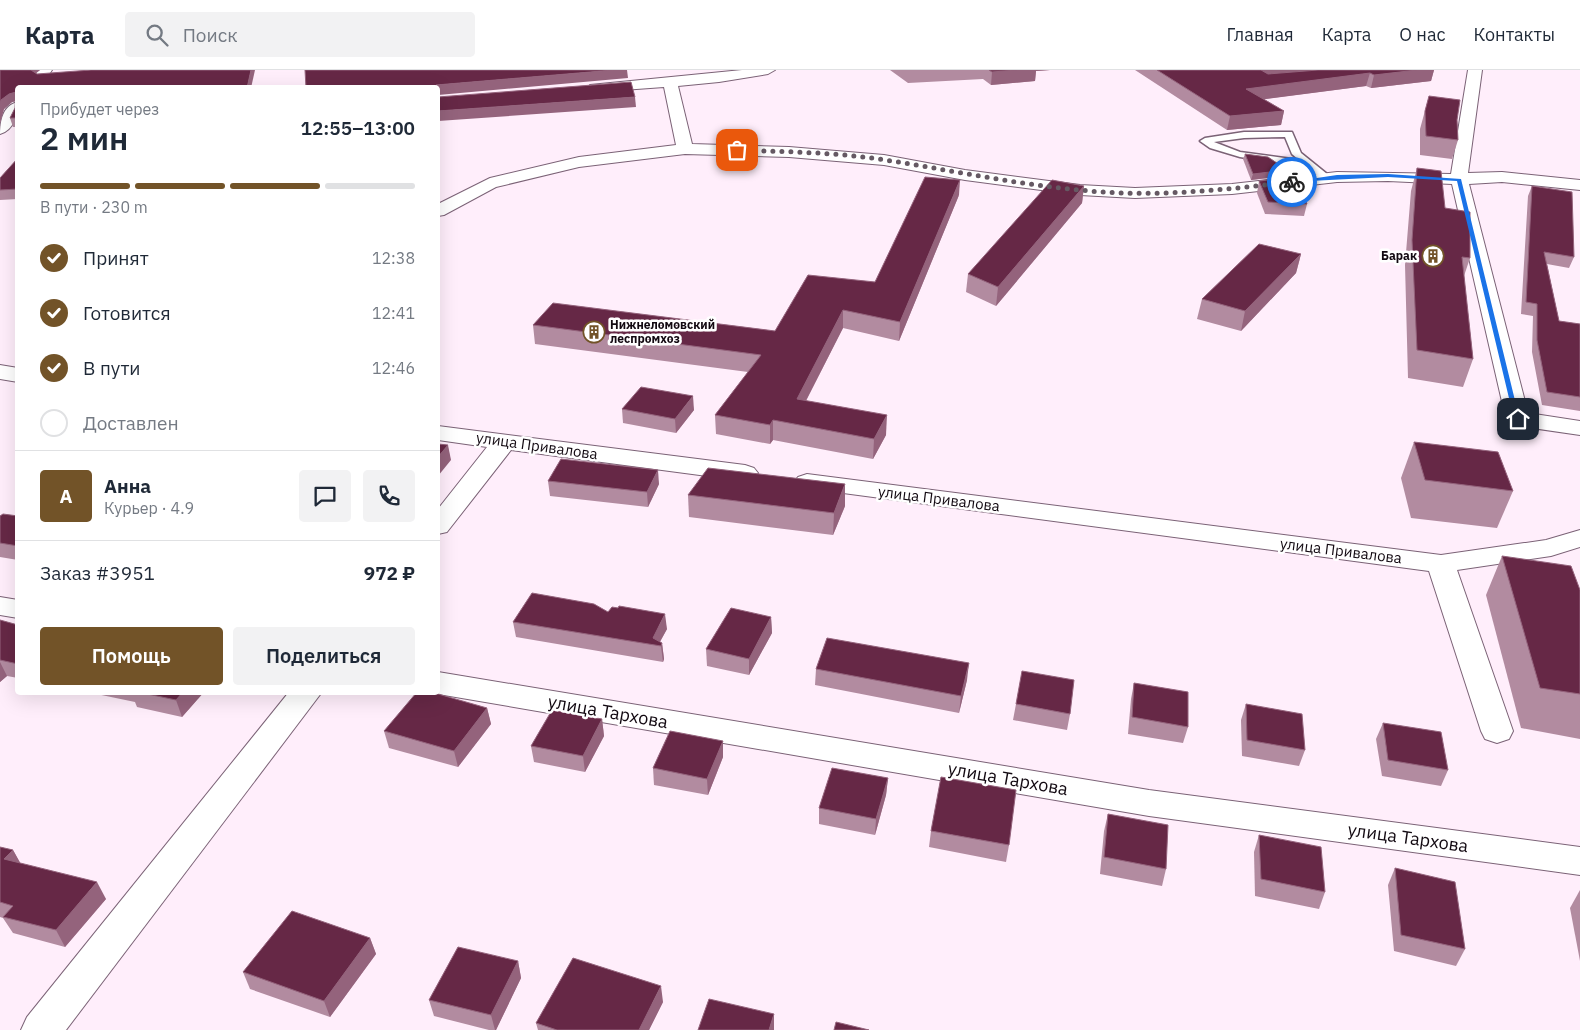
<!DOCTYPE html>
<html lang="ru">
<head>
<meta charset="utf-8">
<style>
	:root { --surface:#fff; --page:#f2f2f3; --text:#1f2937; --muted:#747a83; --line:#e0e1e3; --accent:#725328 }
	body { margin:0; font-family:"IBM Plex Sans",sans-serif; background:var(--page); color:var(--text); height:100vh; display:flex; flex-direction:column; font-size:19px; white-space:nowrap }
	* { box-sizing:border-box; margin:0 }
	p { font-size:16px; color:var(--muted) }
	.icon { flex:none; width:28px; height:28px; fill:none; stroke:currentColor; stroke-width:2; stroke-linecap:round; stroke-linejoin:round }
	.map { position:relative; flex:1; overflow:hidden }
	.side { position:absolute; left:15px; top:15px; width:425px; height:610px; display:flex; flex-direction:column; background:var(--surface); border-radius:5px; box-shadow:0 5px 20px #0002 }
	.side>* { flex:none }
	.pin { position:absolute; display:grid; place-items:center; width:42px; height:42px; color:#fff; margin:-21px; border-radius:10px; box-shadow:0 2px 8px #0006 }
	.courier { position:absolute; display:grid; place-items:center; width:50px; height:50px; margin:-25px; border:4px solid #1a73e8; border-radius:50%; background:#fff; color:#222; box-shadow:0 1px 6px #0007 }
	.overview em { font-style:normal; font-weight:600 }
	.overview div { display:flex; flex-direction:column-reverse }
	.overview { display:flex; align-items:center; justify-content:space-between; height:85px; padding:0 25px }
	h1 { font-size:32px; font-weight:600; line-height:38px }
	.bar { display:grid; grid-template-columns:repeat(4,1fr); gap:8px 5px; align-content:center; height:60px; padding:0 25px }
	.bar i { height:6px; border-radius:4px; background:var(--line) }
	.bar .active { background:var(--accent) }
	.bar p { grid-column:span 4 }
	.line { display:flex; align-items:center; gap:12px; padding:0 25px; border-top:1px solid var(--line) }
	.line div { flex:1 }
	.round { display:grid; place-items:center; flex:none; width:52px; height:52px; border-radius:5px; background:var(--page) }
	ol { padding:0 25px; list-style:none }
	li { display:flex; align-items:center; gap:15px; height:55px }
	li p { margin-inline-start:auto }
	li .icon { padding:5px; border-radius:50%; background:var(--accent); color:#fff; stroke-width:4 }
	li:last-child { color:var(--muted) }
	li i { width:28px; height:28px; border:2px solid var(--line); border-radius:50% }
	.cta { display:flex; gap:10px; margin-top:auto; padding:10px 25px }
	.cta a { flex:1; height:58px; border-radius:5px; background:var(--accent); color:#fff; font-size:20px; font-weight:600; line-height:58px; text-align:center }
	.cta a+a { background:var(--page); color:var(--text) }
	header { display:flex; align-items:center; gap:30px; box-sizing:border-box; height:70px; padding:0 25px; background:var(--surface); border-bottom:1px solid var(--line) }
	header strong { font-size:24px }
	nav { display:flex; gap:28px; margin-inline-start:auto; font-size:18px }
	.search { width:350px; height:45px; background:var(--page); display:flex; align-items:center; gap:12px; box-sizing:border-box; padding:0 18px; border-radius:5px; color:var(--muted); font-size:19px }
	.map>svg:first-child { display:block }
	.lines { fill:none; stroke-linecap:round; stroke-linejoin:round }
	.service-casing { stroke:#7b6276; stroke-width:3 }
	.minor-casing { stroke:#7b6276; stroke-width:2 }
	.service { fill:#fff; fill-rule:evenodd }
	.minor { fill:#fff; fill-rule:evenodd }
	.wall { fill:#b28ba0 }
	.shaded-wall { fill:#94637c }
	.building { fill:#662846; stroke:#94637c }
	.route { fill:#1a73e8 }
	.done { stroke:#655963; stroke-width:5; stroke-dasharray:0 9 }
	.labels { text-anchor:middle; stroke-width:5; stroke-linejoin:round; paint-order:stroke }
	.far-poi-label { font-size:12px; font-weight:bold; fill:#120911; stroke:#fff; text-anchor:end }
	.street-label { font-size:15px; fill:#120911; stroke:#fff }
	.near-street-label { font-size:18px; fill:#120911; stroke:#fff }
</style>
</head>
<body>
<header>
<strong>Карта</strong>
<div class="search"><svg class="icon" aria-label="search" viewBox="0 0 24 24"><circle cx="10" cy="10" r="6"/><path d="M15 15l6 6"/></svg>Поиск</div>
<nav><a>Главная</a><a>Карта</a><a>О нас</a><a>Контакты</a></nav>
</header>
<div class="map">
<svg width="1580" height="960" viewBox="0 0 1580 960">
	<rect width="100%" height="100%" fill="#ffeefb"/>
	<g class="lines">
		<!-- service casing -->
		<g class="service-casing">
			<path id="service" d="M1244 62H1292L1301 83 1332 108 1323 110 1308 98 1240 87 1210 78 1200 71 1205 68ZM1285 67 1292 84 1299 90 1240 82 1214 72 1244 68Z"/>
		</g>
		<!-- minor casing -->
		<g class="minor-casing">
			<g id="minor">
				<path d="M38 0H52L40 18H25Z"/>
				<path d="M742 0H775L768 4 719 12 678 16 692 74 789 77 884 85 965 100 1080 115 1135 118 1232 114 1337 102 1451 104 1468 0H1482L1468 103 1502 102 1580 110V120L1502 112 1469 114 1528 343 1580 351V365L1518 356 1510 354 1506 349 1452 114 1388 111 1337 112 1232 124 1135 128 1080 125 965 110 884 95 789 87 685 84 579 97 496 117 444 145 438 146V134L490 108 579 87 676 75 664 17 595 22 588 18 590 15Z"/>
				<path d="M18 32C18 44 14 60 0 64 0 51 3 35 18 32Z"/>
				<path d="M0 295 18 298V312L0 309Z"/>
				<path d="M438 356 745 395 754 398 758 403 754 408 745 411 511 380 447 462 438 464V439L487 377 438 370Z"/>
				<path d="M807 404 1441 485 1546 470 1580 460V477L1551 486 1457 500 1513 661 1509 669 1497 673 1485 669 1481 661 1429 501 798 417 794 412 798 407Z"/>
				<path d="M0 527 18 530V548L0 545Z"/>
				<path d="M438 602 1149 720 1580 777V805L1149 746 438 624 434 622H438Z"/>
				<path d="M289 622H322L66 960H21L27 947Z"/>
			</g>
		</g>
		<!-- service -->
		<use href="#service" class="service"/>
		<!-- minor -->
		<use href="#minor" class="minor"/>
	</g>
	<!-- wall -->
	<g class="wall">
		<path d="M0 0H42H40L18 18V57H13L10 48 15 38V31L12 32 4 39 0 53Z"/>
		<path d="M890 0H1050L1036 1 1035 11 991 15 983 9 908 13Z"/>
		<path d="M1135 0H1434L1431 11 1371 18 1366 16 1264 29 1284 41 1281 55 1227 60Z"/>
		<path d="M1429 26 1457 50 1458 70 1452 89 1420 85V59Z"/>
		<path d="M1245 84 1287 100 1285 106 1251 110 1243 89Z"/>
		<path d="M18 88V129L0 130V108Z"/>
		<path d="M1417 98 1445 138 1470 188 1464 206 1473 289 1463 317 1408 308 1405 195 1411 121Z"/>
		<path d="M1259 111 1307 134 1304 146 1265 144 1257 123Z"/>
		<path d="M1084 116 1082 133 996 236 966 222 968 204Z"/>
		<path d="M1532 116 1574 187 1569 198 1547 194 1559 251 1580 254V341L1542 335 1532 282 1533 246 1521 244 1528 126Z"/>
		<path d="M959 125 899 271 843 258 806 331 886 365 873 389 773 370 770 374 716 364 715 345 748 302 535 274 533 255 775 261 875 212Z"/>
		<path d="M1301 184 1296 203 1241 261 1197 249 1202 229Z"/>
		<path d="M622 339 694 340 676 363 623 353Z"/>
		<path d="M1414 372 1513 421 1497 458 1411 448 1401 408Z"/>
		<path d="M548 411 659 414 648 437 550 426Z"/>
		<path d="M688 425 845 436 833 465 689 447Z"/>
		<path d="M0 446H18V490L0 487Z"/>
		<path d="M1502 486 1580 520V669L1521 658 1486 525Z"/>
		<path d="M608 542 667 559 660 572 662 573 664 589 663 592 516 567 513 552Z"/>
		<path d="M771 547 772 563 749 605 707 596 706 579Z"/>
		<path d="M0 550 18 555V608L7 606 0 612Z"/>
		<path d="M816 599 967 610 959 643 815 615Z"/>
		<path d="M1134 613 1188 657 1183 673 1128 664 1131 629Z"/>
		<path d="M87 622H204L182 647 137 637 135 632Z"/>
		<path d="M1016 634 1070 644 1067 660 1013 650Z"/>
		<path d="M1246 634 1305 680 1299 696 1242 686 1241 650Z"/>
		<path d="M487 638 491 654 458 697 389 678 384 661Z"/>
		<path d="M602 649 604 666 585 702 534 692 531 676Z"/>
		<path d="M1383 653 1448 700 1441 716 1382 706 1376 669Z"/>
		<path d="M723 671V687L708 725 654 715 653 698Z"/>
		<path d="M888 708 886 725 875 765 819 754V738Z"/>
		<path d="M1108 744 1166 799 1162 816 1100 804 1104 761Z"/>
		<path d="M931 761 1009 775 1006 792 929 777Z"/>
		<path d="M1259 765 1325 822 1319 839 1255 826 1254 782Z"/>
		<path d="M0 777 13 780 20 793 106 829 65 877 13 863 3 848 0 847Z"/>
		<path d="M1395 798 1465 879 1456 896 1394 881 1388 815Z"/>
		<path d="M1580 820V891L1570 838Z"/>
		<path d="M370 868 376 884 330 947 250 919 243 902Z"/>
		<path d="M518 891 521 908 496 960H489L434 946 429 930Z"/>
		<path d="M663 932 649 960H538L536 953Z"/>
	</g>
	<!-- shaded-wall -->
	<g class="shaded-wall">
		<path d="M29 0H42H40L31 7Z"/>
		<path d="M251 0H255L251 18H247Z"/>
		<path d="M614 0H627L628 8 438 25V27V18H436V15Z"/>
		<path d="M1017 0H1050L1036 1 1035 11 991 15 992 2Z"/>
		<path d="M1259 0H1331L1265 5Z"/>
		<path d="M1417 0H1434L1431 11 1371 18 1374 5Z"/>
		<path d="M1370 3 1366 16 1243 32 1246 19Z"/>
		<path d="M16 22 18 31 12 32 4 39 0 53V34L1 30 9 24Z"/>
		<path d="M635 27 636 37 438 51V41Z"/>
		<path d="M1284 41 1281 55 1227 60 1230 46Z"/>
		<path d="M1287 100 1285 106 1251 110 1253 104Z"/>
		<path d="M960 110 959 125 899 271 900 252Z"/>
		<path d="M1084 116 1082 133 996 236 998 217Z"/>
		<path d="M1301 184 1296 203 1241 261 1245 241Z"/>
		<path d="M843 240V258L797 348V329Z"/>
		<path d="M693 326 694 340 676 363 675 349Z"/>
		<path d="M887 345 886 365 873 389 874 369Z"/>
		<path d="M773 350V370L770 374V355Z"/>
		<path d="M448 375 451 390 438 406V387Z"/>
		<path d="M658 400 659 414 648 437 647 422Z"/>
		<path d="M845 414V436L833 465 834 443Z"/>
		<path d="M665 544 667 559 658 575 653 568Z"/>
		<path d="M771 547 772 563 749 605V589Z"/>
		<path d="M662 573 664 589 663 592 661 576Z"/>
		<path d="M0 592 7 606 0 612Z"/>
		<path d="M969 593 967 610 959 643 961 626Z"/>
		<path d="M183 622H204L182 647 176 630Z"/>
		<path d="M487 638 491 654 458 697 454 681Z"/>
		<path d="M602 649 604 666 585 702 583 686Z"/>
		<path d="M723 671V687L708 725 707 709Z"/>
		<path d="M888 708 886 725 875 765 876 749Z"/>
		<path d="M13 780 22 796 4 789Z"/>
		<path d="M97 812 106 829 65 877 56 860Z"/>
		<path d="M370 868 376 884 330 947 324 931Z"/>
		<path d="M518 891 521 908 496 960H495L491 945Z"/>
		<path d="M661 916 663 932 649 960H639Z"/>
		<path d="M774 944V960H769Z"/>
	</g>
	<!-- building -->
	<g class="building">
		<path d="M0 0H31L37 4 91 0H251L247 18H18V48H10L15 38 16 22 9 24 1 30 0 34Z"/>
		<path d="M305 0H614L436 15V18H306Z"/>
		<path d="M989 0H1017L992 2Z"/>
		<path d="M1157 0H1261L1268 4 1318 0H1417L1374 5 1370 3 1246 19 1284 41 1230 46Z"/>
		<path d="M631 12 635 27 438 41V27Z"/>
		<path d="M1429 26 1460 30 1457 50 1458 70 1426 66 1425 41Z"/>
		<path d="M1245 84 1268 87 1287 100 1253 104Z"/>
		<path d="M18 88V119L0 120V108Z"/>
		<path d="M1417 98 1441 101 1445 138 1470 142V188L1462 187 1473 289 1417 280 1412 170Z"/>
		<path d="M925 107 960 110 900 252 843 240 797 329 887 345 874 369 773 350 770 355 715 345 761 285 533 255 553 233 775 261 808 205 875 212Z"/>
		<path d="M1294 107 1307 134 1268 132 1259 111Z"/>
		<path d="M1052 110 1084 116 998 217 968 204Z"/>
		<path d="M1532 116 1572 122 1574 187 1544 182 1559 251 1580 254V327L1547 322 1537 270V234L1526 232Z"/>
		<path d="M1259 174 1301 184 1245 241 1202 229Z"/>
		<path d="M641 317 693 326 675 349 622 339Z"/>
		<path d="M1414 372 1498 382 1513 421 1425 410Z"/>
		<path d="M438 374 448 375 438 387Z"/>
		<path d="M561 389 658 400 647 422 548 411Z"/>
		<path d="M708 398 845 414 834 443 688 425Z"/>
		<path d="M3 444 18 446V476L0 473V446Z"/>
		<path d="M1502 486 1571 496 1580 520V624L1540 618Z"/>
		<path d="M532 523 594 534 608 542 612 537 618 538 619 536 665 544 653 568 662 573 661 576 513 552Z"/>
		<path d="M731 538 771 547 749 589 706 579Z"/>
		<path d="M0 550 18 555V594L0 590Z"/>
		<path d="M827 568 969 593 961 626 816 599Z"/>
		<path d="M1022 601 1074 610 1070 644 1016 634Z"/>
		<path d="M1134 613 1188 622V657L1132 647Z"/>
		<path d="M138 622H183L176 630Z"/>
		<path d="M417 622H431L487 638 454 681 384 661Z"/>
		<path d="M1246 634 1302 644 1305 680 1247 670Z"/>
		<path d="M552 640 602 649 583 686 531 676Z"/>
		<path d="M1383 653 1441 662 1448 700 1388 690Z"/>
		<path d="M670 661 723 671 707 709 653 698Z"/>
		<path d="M832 698 888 708 876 749 819 738Z"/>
		<path d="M941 707 1016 720 1009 775 931 761Z"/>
		<path d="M1108 744 1168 755 1166 799 1104 787Z"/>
		<path d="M1259 765 1321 777 1325 822 1261 809Z"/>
		<path d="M0 777 13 780 4 789 97 812 56 860 3 847 13 836 0 832Z"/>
		<path d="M1395 798 1455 812 1465 879 1401 865Z"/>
		<path d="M292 841 370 868 324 931 243 902Z"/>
		<path d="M458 877 518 891 491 945 429 930Z"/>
		<path d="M573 888 661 916 639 960H557L536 953Z"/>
		<path d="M709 929 774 944 769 960H698Z"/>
		<path d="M836 952 869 960H834Z"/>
	</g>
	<!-- route -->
	<path class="route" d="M1388 104 1461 109 1520 351 1514 349 1457 111 1388 107 1290 112 1337 105Z"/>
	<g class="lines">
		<!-- done -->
		<path class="done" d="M737 80C786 82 836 82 885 90 950 100 1014 114 1080 120 1151 128 1222 120 1292 112"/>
	</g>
	<!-- icons -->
	<defs>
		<g id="building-ring" transform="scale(1.125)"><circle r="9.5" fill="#fff" stroke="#725328" stroke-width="1.5"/><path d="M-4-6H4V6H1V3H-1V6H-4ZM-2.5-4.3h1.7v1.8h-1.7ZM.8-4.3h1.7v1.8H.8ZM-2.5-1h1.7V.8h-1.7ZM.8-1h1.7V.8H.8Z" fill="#725328"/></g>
	</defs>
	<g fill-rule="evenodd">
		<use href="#building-ring" x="1433" y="186"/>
		<use href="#building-ring" x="594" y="262"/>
	</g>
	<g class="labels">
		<!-- far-poi labels -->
		<g class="far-poi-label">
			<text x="1417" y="190">Барак</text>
			<text x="610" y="259" text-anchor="start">Нижнеломовский<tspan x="610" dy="14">леспромхоз</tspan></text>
		</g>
		<!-- street labels -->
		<g class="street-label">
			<text transform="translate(537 376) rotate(8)" y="5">улица Привалова</text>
			<text transform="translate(939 429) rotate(7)" y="5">улица Привалова</text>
			<text transform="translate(1341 481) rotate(7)" y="5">улица Привалова</text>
		</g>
		<!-- near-street labels -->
		<g class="near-street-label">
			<text transform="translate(608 642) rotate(10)" y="6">улица Тархова</text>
			<text transform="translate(1008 709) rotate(10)" y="6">улица Тархова</text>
			<text transform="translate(1408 768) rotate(8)" y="6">улица Тархова</text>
		</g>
	</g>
</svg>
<div class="pin" style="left:737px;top:80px;background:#ea580c"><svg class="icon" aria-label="bag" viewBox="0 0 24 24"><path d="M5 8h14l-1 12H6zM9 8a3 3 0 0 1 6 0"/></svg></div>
<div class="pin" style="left:1518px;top:349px;background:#1f2937"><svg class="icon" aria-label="home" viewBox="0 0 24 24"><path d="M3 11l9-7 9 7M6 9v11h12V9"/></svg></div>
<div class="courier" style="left:1292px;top:112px"><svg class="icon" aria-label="bike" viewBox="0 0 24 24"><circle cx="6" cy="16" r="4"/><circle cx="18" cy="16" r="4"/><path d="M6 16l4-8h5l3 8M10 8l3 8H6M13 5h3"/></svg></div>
<section class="side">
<div class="overview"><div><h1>2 мин</h1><p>Прибудет через</p></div><em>12:55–13:00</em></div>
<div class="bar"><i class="active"></i><i class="active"></i><i class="active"></i><i></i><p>В пути · 230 m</p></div>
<ol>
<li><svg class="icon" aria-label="check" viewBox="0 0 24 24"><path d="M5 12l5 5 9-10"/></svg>Принят<p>12:38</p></li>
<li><svg class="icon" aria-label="check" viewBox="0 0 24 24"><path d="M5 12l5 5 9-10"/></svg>Готовится<p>12:41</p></li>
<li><svg class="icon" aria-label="check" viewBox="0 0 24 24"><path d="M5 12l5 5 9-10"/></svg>В пути<p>12:46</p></li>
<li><i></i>Доставлен</li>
</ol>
<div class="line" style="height:90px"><b class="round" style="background:var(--accent);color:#fff">А</b><div><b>Анна</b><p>Курьер · 4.9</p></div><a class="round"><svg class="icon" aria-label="chat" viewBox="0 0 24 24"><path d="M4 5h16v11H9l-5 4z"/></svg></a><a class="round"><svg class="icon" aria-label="phone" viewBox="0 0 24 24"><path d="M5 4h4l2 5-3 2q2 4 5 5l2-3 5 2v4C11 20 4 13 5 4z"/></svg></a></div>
<div class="line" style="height:65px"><div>Заказ #3951</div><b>972 ₽</b></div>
<div class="cta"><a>Помощь</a><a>Поделиться</a></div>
</section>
</div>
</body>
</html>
